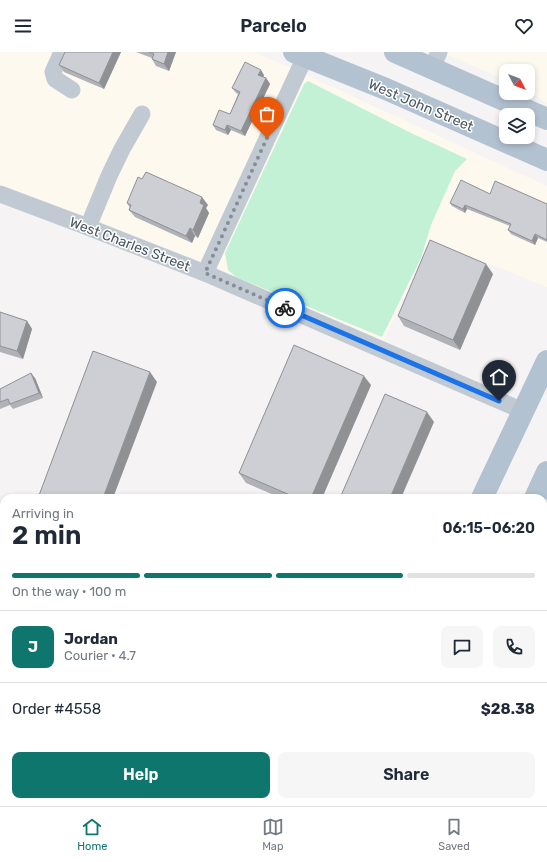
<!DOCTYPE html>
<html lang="en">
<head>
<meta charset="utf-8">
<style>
	:root { --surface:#fff; --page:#f6f6f7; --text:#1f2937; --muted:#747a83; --line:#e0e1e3; --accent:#0f766e }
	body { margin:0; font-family:Rubik,sans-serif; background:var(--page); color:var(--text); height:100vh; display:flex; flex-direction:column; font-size:15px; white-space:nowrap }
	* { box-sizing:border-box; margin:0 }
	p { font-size:13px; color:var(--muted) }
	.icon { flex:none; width:22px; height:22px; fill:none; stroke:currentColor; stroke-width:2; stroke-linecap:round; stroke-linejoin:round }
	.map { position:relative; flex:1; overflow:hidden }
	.panel { position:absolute; left:0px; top:442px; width:547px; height:312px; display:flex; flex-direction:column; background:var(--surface); border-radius:12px 12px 0 0; box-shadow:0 2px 6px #0003 }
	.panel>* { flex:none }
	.needle { width:26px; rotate:131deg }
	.tools { position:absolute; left:499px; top:12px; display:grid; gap:8px }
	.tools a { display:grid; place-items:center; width:36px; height:36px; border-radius:8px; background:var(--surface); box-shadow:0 2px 6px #0003; font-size:20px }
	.pin { position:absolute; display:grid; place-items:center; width:34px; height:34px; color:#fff; margin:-41px -17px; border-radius:50% 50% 50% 0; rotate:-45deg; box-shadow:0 0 4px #0007 }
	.pin .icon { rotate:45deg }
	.courier { position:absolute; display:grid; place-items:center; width:40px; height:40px; margin:-20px; border:3px solid #1a73e8; border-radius:50%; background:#fff; color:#222; box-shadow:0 1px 5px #0007 }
	.overview em { font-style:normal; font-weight:600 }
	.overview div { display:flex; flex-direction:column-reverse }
	.overview { display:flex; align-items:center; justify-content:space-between; height:68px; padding:0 12px }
	h1 { font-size:26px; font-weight:600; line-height:30px }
	.bar { display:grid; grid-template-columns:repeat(4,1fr); gap:6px 4px; align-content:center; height:48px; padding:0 12px }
	.bar i { height:5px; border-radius:3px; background:var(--line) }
	.bar .active { background:var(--accent) }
	.bar p { grid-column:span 4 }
	.line { display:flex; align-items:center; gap:10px; padding:0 12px; border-top:1px solid var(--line) }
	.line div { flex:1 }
	.round { display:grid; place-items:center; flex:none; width:42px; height:42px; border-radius:8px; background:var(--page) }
	.button { display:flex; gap:8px; margin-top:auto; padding:8px 12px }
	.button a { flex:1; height:46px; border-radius:8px; background:var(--accent); color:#fff; font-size:16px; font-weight:600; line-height:46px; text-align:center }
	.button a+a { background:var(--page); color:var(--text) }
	header { display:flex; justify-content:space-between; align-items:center; height:52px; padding:0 12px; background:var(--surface); font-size:18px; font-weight:600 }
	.dock { display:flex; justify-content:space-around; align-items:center; height:56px; border-top:1px solid var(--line); background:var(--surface); font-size:11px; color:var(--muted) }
	.dock a { display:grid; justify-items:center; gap:2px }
	.dock .active { color:var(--accent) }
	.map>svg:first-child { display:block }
	.commercial { fill:#fdf9ef }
	.green { fill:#c3f1d5 }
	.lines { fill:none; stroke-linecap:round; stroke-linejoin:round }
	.minor { stroke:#c1cad2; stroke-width:17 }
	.major { stroke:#b3c2d1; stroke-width:22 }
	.rail { stroke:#b5b8bd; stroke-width:3 }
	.wall { fill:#b0b2b7 }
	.shaded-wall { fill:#909195 }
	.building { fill:#cdcfd5; stroke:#909195 }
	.done { stroke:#868d94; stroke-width:4; stroke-dasharray:0 7.2 }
	.route { stroke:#1a73e8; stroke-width:5 }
	.labels { text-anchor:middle; stroke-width:3; stroke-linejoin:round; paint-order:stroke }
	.street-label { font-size:14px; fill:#4a5661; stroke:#fff }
</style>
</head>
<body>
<header><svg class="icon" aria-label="menu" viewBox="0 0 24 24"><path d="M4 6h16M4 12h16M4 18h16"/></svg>Parcelo<svg class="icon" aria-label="heart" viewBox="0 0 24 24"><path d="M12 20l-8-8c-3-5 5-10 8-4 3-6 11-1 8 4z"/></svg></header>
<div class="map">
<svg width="547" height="754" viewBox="0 0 547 754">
	<rect width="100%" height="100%" fill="#f5f3f3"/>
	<!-- commercial -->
	<g class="commercial">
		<path d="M0 0H253L287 14 547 134V235L431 188 383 290 0 136Z"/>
		<path d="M440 0H547V51L528 39V19H506V28Z"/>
	</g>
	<!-- green -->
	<path class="green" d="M308 29 409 80 467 107 455 119 431 173 421 206 382 285 236 225 228 218 225 201 304 32Z"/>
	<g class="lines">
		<!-- minor -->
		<g class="minor">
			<path d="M62 0 53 20 55 27 72 38"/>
			<path d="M432 16 439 0"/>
			<path d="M0 142 80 172 205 221 523 359"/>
			<path d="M88 175 109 124 122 97 142 62"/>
			<path d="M205 221 298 20 305 5 310 0"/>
		</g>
		<!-- major -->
		<g class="major">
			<path d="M294 0 386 37 547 108"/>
			<path d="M395 0 547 67"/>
			<path d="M482 446 547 309"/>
			<path d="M535 446 547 420"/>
			<path d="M333 754 335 750"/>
			<path d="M379 754 382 750"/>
		</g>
		<!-- rail -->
		<g class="rail">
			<path d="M0 576 4 578"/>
			<path d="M306 750 312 754"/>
		</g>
	</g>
	<!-- wall -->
	<g class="wall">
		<path d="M65 0H121L104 37 64 20 59 13Z"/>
		<path d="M136 0H176L169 19 156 14 152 7V6Z"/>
		<path d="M264 23 263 25 266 26 270 32 245 84 231 78 228 83 216 78 213 73 230 62 238 42 236 41 232 36Z"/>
		<path d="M490 142 547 152V190L538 186 535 193 511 182 508 178 510 174 467 157 465 161 452 154 450 151Z"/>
		<path d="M127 151 208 153 206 156 209 161 198 186 195 184 192 191 135 165 129 158 130 156Z"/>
		<path d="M493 222 460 298 404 274 398 264Z"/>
		<path d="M0 260 27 269 32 277 23 307 0 300Z"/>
		<path d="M35 326 43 346 13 357 10 353 0 357V337Z"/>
		<path d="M371 333 322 446H281L246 431 239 421Z"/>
		<path d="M547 458V480L545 479 543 475V466Z"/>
		<path d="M543 583 547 584V745L543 744Z"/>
		<path d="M4 715V729L0 724Z"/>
		<path d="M41 750H163L161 754H49Z"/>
	</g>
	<!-- shaded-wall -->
	<g class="shaded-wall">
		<path d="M113 0H121L104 37 99 31Z"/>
		<path d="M168 0H176L169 19 164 12Z"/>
		<path d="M261 18 264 23 262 28 258 23Z"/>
		<path d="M266 26 270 32 245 84 241 79Z"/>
		<path d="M227 73 231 78 228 83 225 78Z"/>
		<path d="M202 145 208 153 206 156 209 161 198 186 193 178 200 151Z"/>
		<path d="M465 153 467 157 465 161 463 157Z"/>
		<path d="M190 176 195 184 192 191 186 184Z"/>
		<path d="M535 182 538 186 535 193 532 189Z"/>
		<path d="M486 212 493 222 460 298 453 288Z"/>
		<path d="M27 269 32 277 23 307 17 299Z"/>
		<path d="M150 320 157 330 113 446H103Z"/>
		<path d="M31 321 35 326 43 346 39 341Z"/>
		<path d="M364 324 371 333 322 446H311Z"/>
		<path d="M427 360 434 370 401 446H390Z"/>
		<path d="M152 750H163L161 754H150Z"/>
	</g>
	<!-- building -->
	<g class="building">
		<path d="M65 0H113L99 31 59 13Z"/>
		<path d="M149 0H168L164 12 152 7 154 2Z"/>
		<path d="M245 10 261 18 258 23 266 26 241 79 227 73 225 78 213 73 219 58 230 62 240 40 232 36Z"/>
		<path d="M146 120 202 145 200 151 204 153 193 178 190 176 186 184 129 158 131 153 127 151 138 125 142 127Z"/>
		<path d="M461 128 490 142 495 129 547 152V188L535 182 532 189 508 178 511 172 465 153 463 157 450 151Z"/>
		<path d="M430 188 486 212 453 288 398 264Z"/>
		<path d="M0 260 27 269 17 299 0 294Z"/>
		<path d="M294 293 364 324 311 446H297L239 421Z"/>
		<path d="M93 299 150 320 103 446H38Z"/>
		<path d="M31 321 39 341 10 352 8 347 0 350V337Z"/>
		<path d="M385 342 427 360 390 446H340Z"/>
		<path d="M547 458V475L543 473V466Z"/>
		<path d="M543 583 547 584V737L543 736Z"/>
		<path d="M4 715V725L0 723Z"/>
		<path d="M54 750H152L150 754H62Z"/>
	</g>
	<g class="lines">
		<!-- done -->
		<path class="done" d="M267 86 205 221 285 256"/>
		<!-- route -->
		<path class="route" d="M285 256 499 349"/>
	</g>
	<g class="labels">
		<!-- street labels -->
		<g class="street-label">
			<text transform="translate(421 53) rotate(23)" y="5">West John Street</text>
			<text transform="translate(130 192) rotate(21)" y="5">West Charles Street</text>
		</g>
	</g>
</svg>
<div class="tools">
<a><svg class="needle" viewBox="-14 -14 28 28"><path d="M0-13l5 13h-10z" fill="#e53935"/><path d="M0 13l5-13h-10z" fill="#747a83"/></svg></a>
<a><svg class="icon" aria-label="layers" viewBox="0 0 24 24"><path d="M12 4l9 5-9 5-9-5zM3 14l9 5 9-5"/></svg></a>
</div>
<div class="pin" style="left:267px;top:86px;background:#ea580c"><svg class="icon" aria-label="bag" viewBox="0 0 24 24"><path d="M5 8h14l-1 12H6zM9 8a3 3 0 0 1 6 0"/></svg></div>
<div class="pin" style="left:499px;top:349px;background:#1f2937"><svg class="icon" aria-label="home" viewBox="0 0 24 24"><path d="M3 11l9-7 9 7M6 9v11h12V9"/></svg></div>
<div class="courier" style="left:285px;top:256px"><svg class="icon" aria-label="bike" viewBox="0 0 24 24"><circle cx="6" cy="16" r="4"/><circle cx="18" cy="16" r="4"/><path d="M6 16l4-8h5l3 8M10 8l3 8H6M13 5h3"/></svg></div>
<section class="panel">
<div class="overview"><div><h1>2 min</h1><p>Arriving in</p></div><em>06:15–06:20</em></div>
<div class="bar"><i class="active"></i><i class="active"></i><i class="active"></i><i></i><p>On the way · 100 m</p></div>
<div class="line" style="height:72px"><b class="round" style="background:var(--accent);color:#fff">J</b><div><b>Jordan</b><p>Courier · 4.7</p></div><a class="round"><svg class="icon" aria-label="chat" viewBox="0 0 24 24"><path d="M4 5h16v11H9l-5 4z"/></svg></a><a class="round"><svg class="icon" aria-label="phone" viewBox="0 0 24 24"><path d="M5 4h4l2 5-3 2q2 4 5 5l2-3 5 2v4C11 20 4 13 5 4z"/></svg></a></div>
<div class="line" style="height:52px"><div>Order #4558</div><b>$28.38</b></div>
<div class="button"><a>Help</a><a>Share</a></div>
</section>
</div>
<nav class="dock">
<a class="active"><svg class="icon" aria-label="home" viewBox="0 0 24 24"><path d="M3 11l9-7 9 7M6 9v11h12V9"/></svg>Home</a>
<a><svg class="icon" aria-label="map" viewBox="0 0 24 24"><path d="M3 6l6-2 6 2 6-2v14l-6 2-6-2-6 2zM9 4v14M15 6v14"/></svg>Map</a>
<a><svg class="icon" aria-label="saved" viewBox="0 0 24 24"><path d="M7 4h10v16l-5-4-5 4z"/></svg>Saved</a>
</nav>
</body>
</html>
